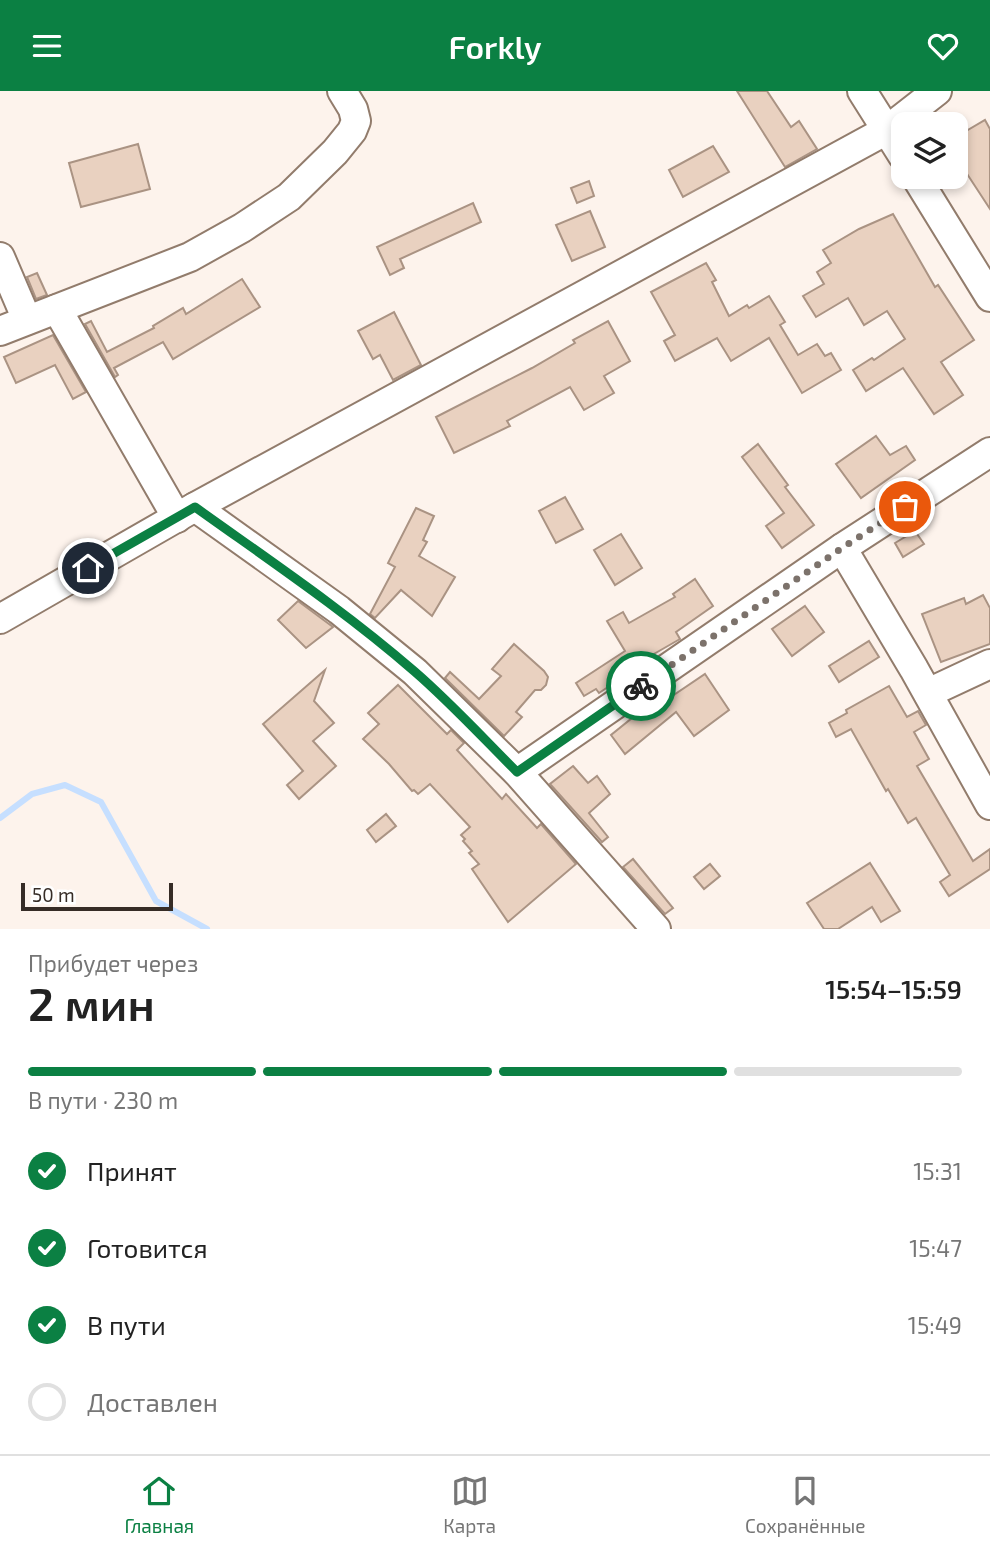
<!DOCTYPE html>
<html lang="ru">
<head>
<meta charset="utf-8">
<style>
	:root { --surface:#fff; --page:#f6f6f6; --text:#222; --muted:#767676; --line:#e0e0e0; --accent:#0b8043 }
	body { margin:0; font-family:"Exo 2",sans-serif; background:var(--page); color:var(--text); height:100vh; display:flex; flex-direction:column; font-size:26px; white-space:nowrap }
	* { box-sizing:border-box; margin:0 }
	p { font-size:23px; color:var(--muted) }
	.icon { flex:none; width:38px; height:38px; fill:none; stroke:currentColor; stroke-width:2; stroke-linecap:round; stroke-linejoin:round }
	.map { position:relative; height:838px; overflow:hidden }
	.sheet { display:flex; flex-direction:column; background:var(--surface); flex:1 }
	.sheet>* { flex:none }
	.controls { position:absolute; left:891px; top:21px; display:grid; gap:14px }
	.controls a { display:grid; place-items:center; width:77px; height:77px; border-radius:14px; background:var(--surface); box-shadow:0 4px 10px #0003; font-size:35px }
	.scale { position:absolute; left:21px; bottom:18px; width:152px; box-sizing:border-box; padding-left:7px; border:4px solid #362c26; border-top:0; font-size:19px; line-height:24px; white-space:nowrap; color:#362c26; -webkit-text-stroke:5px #fff; paint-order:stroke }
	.pin { position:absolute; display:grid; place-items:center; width:60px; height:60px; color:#fff; margin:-30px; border:4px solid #fff; border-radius:50%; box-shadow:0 2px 7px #0007 }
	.courier { position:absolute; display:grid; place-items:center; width:70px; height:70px; margin:-35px; border:5px solid #0b8043; border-radius:50%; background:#fff; color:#222; box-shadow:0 2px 9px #0007 }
	.head em { font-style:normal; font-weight:600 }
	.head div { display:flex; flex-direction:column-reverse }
	.head { display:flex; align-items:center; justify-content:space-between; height:119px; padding:0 28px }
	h1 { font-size:46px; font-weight:600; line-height:52px }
	.bar { display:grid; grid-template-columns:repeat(4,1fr); gap:10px 7px; align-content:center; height:84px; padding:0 28px }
	.bar i { height:9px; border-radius:5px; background:var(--line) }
	.bar .selected { background:var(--accent) }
	.bar p { grid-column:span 4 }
	ol { padding:0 28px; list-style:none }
	li { display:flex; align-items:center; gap:21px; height:77px }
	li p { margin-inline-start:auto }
	li .icon { padding:7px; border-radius:50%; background:var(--accent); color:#fff; stroke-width:4 }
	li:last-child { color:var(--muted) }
	li i { width:38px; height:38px; border:4px solid var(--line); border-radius:50% }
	header { display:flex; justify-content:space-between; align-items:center; height:91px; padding:0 28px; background:var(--accent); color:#fff; font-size:32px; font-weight:600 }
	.tabs { display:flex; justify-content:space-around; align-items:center; height:98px; border-top:2px solid var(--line); background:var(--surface); font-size:19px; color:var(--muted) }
	.tabs a { display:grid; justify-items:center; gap:4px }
	.tabs .selected { color:var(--accent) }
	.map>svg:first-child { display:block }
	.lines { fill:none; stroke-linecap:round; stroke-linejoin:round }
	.stream { stroke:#c6dfff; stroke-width:6 }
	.building { fill:#e9d1c0; stroke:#aa9383; stroke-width:2 }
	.minor-casing { stroke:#927c6c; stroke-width:32 }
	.minor { stroke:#fff; stroke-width:28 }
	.done { stroke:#7c726b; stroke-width:7; stroke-dasharray:0 12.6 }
	.route { stroke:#0b8043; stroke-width:9 }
</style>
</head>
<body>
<header><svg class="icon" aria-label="menu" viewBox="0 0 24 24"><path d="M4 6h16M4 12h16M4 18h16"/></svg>Forkly<svg class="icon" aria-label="heart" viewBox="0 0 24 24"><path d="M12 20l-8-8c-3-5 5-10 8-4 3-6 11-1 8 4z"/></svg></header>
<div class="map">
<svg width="990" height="838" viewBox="0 0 990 838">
	<rect width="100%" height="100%" fill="#fdf3ec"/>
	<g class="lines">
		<!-- stream -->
		<path class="stream" d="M0 727 32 703 65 694 101 711 156 810 207 838"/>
	</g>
	<!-- building -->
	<g class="building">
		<path d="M737 0H767L791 36 799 30 817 58 785 76Z"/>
		<path d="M985 29 990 38V118L956 66V46Z"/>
		<path d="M138 53 150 98 81 116 69 72Z"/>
		<path d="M713 55 729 81 683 106 669 79Z"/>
		<path d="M589 90 594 105 577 112 571 97Z"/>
		<path d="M473 112 481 131 400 168 404 177 390 184 377 156Z"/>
		<path d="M590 120 605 156 572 170 556 134Z"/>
		<path d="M893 123 935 196 938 194 974 249 941 271 963 304 934 323 903 277 866 300 853 279 872 267 874 269 905 248 887 220 864 234 848 207 816 226 803 205 824 193 817 181 831 172 823 159 859 138Z"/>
		<path d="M706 172 716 189 712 191 729 225 747 214 749 217 769 205 785 231 780 234 798 264 817 253 825 265 831 262 841 279 802 302 769 247 731 270 717 247 675 270 664 250 675 244 651 201Z"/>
		<path d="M37 182 47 204 36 208 27 186Z"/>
		<path d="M242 188 260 216 173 268 163 251 114 277 118 284 115 286 85 233 91 230 107 261 154 237 153 235 183 217 186 223Z"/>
		<path d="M394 221 421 274 393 289 380 264 373 268 358 240Z"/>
		<path d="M608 230 630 270 604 285 614 302 584 319 570 296 507 330 510 335 454 362 436 326 532 277 575 252 573 249Z"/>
		<path d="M53 244 86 301 73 308 55 274 16 292 4 266Z"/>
		<path d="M876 345 890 364 906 355 915 369 861 407 836 373Z"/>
		<path d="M758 353 788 394 785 396 814 434 782 457 766 435 784 422 742 366Z"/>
		<path d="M565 406 583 438 556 452 539 420Z"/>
		<path d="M416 417 434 425 423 449 427 451 419 465 455 486 432 525 401 499 375 527 370 523 395 476 388 472Z"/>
		<path d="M915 440 924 453 903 466 895 452Z"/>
		<path d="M621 443 642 477 615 494 594 459Z"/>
		<path d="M695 488 713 515 676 541 680 548 633 575 635 578 599 602 596 598 584 605 576 592 625 560 607 530 623 521 629 532 675 506 673 503Z"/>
		<path d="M983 504 990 517V553L941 571 922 523 964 507 966 513Z"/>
		<path d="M298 510 333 536 306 557 278 529Z"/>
		<path d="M805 515 824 541 792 565 772 538Z"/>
		<path d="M869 550 879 566 839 591 829 575Z"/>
		<path d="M514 553 544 580 548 586 546 594 541 599H535L516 621 522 626 504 645 445 587 450 581 479 608 501 585 492 578Z"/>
		<path d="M325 579 314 610 334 632 313 650 336 675 299 708 287 694 303 680 263 633Z"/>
		<path d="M705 583 729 619 694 645 676 621 625 663 611 644 652 611 656 616Z"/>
		<path d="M398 594 447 643 451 639 464 652 457 659 502 708 506 703 537 737 541 733 576 773 508 831 472 778 479 773 469 762 472 760 463 750 465 748 461 744 470 736 430 693 418 703 414 699 412 700 389 673 363 648 379 633 368 622Z"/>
		<path d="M889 595 907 626 918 620 926 634 914 641 929 668 917 675 973 770 990 758V778L949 805 940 791 950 784 916 727 908 732 888 698 886 700 851 638 836 646 829 632 847 622 846 619Z"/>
		<path d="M573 675 588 692 597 685 610 703 589 722 608 746 602 751 550 693Z"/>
		<path d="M386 723 396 735 376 751 367 739Z"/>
		<path d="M633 768 673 817 665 823 623 776Z"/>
		<path d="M870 772 900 820 881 831 872 816 838 838H824L807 812Z"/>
		<path d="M710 773 720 785 704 798 694 786Z"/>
	</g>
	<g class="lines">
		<!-- minor casing -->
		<g class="minor-casing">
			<g id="minor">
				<path d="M862 0 903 65"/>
				<path d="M916 86 990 206"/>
				<path d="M0 166 27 229"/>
				<path d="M57 218 177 427"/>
				<path d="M0 240 190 166 242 137 289 106 335 61 352 40 356 30 353 18 342 0"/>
				<path d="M195 416 339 519 415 581 517 681 656 838"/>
				<path d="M842 457 914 578 990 714"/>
				<path d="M0 528 195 416 887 39 937 0"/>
				<path d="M928 602 990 573"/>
				<path d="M517 681 842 457 990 361"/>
			</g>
		</g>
		<!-- minor -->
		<use href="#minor" class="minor"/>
	</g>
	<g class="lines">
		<!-- done -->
		<path class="done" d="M641 595 842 457 905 416"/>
		<!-- route -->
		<path class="route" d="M88 477 195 416C269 469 345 520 414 580 450 611 483 647 517 681L641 595"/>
	</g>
</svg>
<div class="controls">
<a><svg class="icon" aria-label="layers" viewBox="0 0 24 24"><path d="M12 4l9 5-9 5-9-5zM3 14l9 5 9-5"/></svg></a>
</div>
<div class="scale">50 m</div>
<div class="pin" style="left:905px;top:416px;background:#ea580c"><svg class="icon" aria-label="bag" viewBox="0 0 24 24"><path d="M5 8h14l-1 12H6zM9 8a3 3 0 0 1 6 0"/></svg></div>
<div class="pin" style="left:88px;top:477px;background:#1f2937"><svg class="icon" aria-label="home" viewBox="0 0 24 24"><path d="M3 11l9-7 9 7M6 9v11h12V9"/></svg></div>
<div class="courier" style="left:641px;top:595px"><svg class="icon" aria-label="bike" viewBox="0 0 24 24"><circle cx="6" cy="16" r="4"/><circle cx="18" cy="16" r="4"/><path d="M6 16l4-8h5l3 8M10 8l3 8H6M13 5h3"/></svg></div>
</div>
<section class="sheet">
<div class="head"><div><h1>2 мин</h1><p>Прибудет через</p></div><em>15:54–15:59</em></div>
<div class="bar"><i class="selected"></i><i class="selected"></i><i class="selected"></i><i></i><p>В пути · 230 m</p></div>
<ol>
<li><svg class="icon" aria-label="check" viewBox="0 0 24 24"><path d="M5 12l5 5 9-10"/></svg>Принят<p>15:31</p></li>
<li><svg class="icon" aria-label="check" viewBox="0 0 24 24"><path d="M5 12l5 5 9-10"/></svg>Готовится<p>15:47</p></li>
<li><svg class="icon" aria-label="check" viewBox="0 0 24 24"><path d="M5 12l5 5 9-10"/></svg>В пути<p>15:49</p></li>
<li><i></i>Доставлен</li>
</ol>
</section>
<nav class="tabs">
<a class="selected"><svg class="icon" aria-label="home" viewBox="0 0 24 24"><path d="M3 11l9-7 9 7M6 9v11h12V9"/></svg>Главная</a>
<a><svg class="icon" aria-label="map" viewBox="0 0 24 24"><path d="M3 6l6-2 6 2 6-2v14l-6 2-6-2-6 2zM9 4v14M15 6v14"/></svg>Карта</a>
<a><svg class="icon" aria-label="saved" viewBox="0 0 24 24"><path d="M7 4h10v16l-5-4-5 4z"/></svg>Сохранённые</a>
</nav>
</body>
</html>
